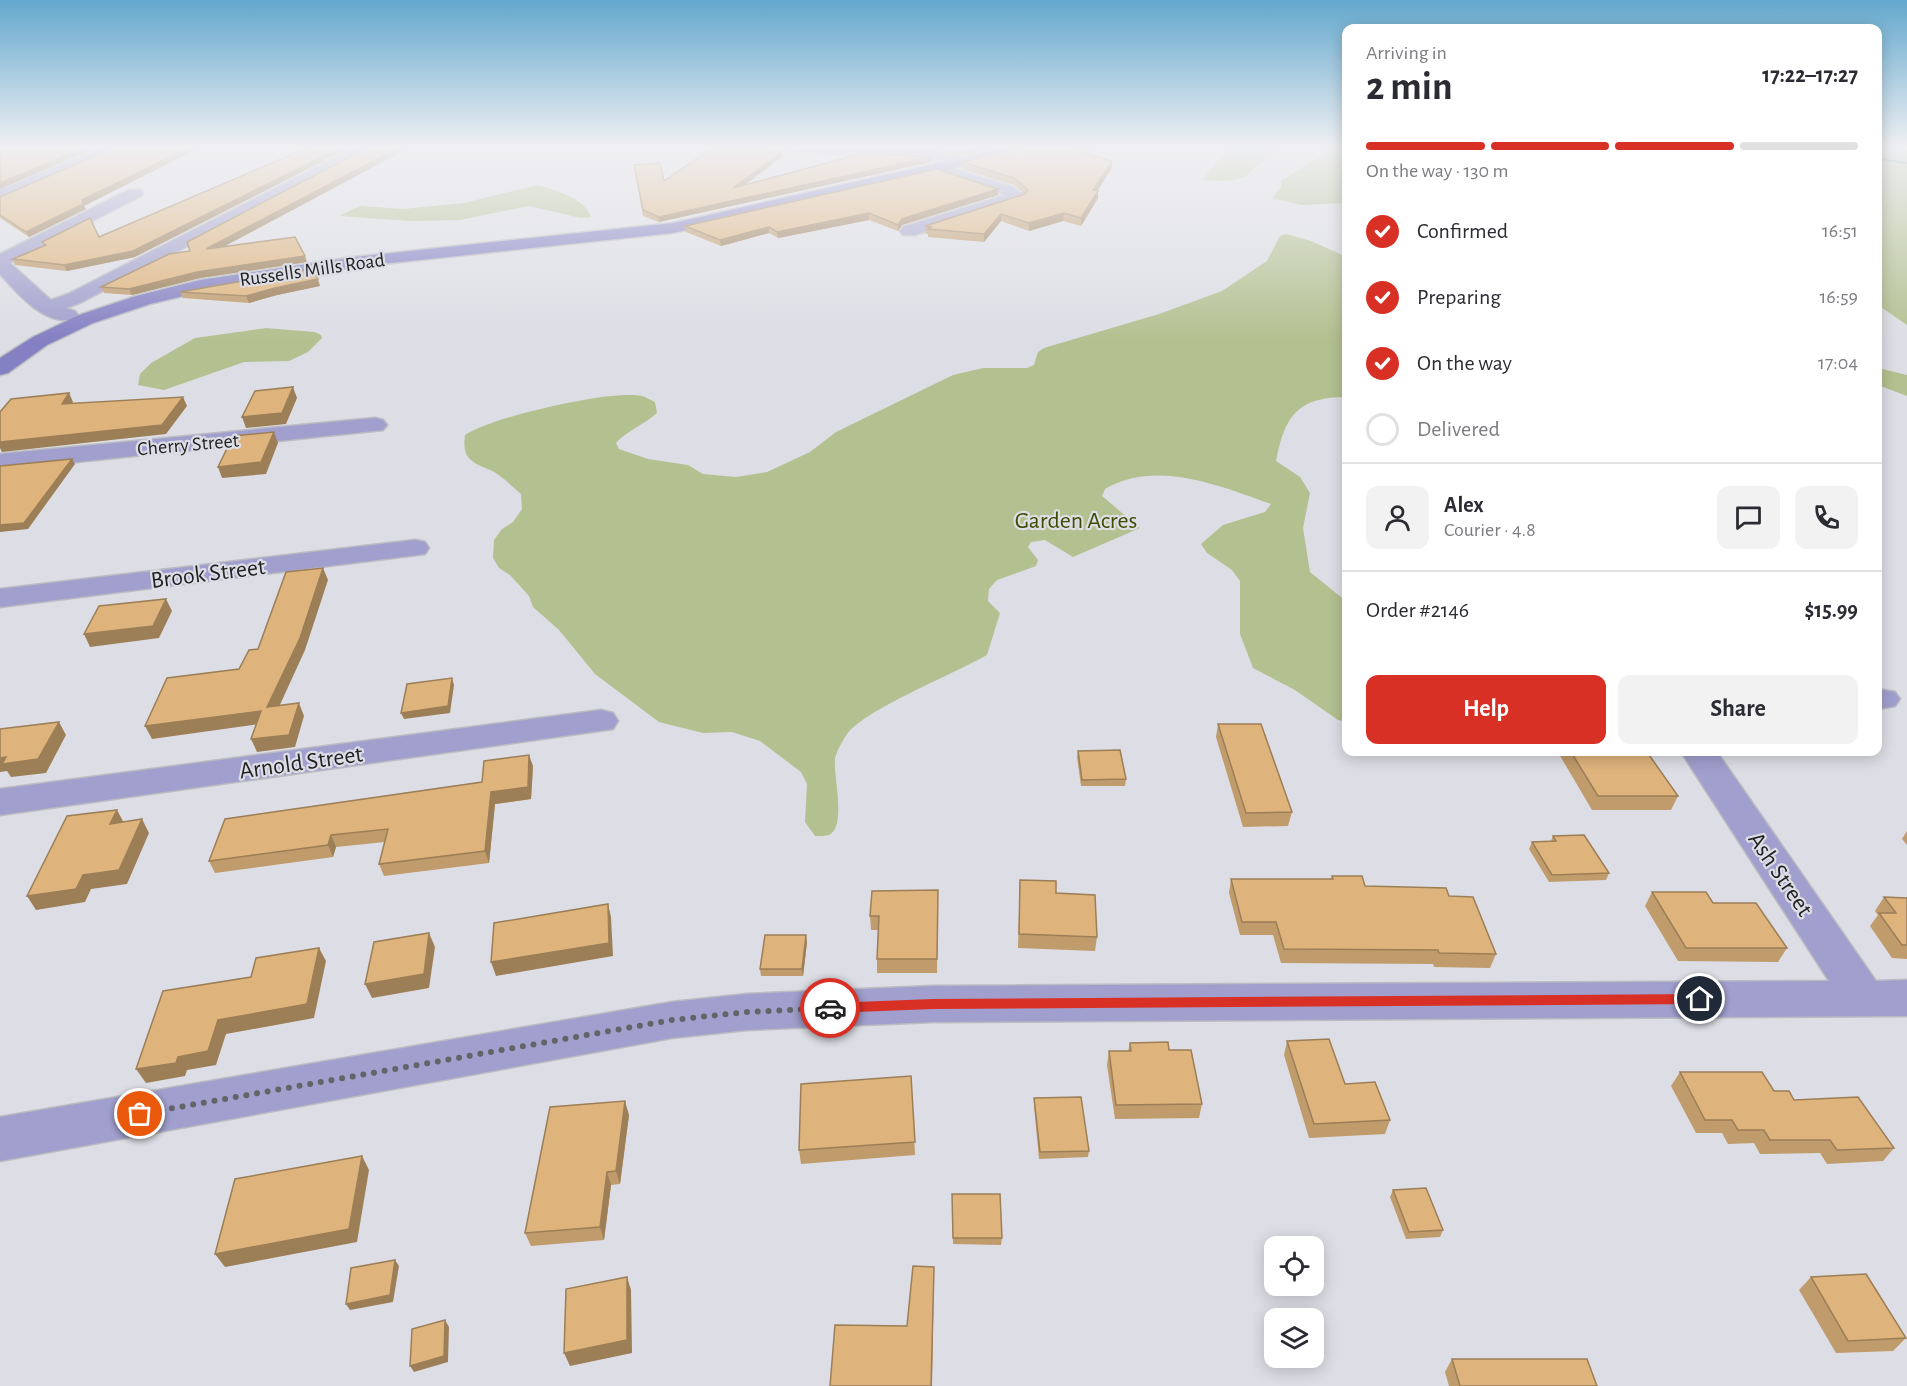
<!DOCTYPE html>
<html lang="en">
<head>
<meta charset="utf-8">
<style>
	:root { --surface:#fff; --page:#f2f2f3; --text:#2b2b33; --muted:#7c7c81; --line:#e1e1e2; --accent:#d93025 }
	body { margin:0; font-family:"Alegreya Sans",sans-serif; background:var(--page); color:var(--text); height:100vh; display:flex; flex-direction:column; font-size:22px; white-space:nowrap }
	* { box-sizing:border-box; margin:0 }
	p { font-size:20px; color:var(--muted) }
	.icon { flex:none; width:33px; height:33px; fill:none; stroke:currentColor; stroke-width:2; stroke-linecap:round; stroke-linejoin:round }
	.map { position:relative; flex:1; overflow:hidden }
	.drawer { position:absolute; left:1342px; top:24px; width:540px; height:732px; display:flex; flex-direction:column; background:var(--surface); border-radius:12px; box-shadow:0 3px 15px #0003 }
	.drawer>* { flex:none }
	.buttons { position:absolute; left:1264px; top:1236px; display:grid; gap:12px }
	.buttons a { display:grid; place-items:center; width:60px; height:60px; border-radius:12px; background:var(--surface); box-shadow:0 3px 15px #0003; font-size:30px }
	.pin { position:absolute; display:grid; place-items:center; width:51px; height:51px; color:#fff; margin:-26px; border:3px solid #fff; border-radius:50%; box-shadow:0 2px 6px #0007 }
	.courier { position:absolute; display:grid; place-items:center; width:60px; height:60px; margin:-30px; border:4px solid #d93025; border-radius:50%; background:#fff; color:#222; box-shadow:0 2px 8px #0007 }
	.head em { font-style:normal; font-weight:700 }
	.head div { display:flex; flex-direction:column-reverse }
	.head { display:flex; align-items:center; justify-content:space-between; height:102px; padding:0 24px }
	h1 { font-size:39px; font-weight:700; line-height:45px }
	.bar { display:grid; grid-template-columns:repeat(4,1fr); gap:9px 6px; align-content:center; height:72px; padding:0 24px }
	.bar i { height:8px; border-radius:4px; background:var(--line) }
	.bar .selected { background:var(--accent) }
	.bar p { grid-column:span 4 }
	.line { display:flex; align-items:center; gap:15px; padding:0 24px; border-top:2px solid var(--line) }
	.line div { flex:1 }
	.round { display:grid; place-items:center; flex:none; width:63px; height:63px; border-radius:12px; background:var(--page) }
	ol { padding:0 24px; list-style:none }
	li { display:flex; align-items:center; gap:18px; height:66px }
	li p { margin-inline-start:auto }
	li .icon { padding:6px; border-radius:50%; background:var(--accent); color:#fff; stroke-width:4 }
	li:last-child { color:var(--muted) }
	li i { width:33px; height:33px; border:3px solid var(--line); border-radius:50% }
	.action { display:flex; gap:12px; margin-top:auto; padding:12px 24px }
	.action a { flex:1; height:69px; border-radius:12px; background:var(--accent); color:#fff; font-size:24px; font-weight:700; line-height:69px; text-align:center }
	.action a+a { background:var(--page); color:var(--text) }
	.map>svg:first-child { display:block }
	.green { fill:#b3c08f }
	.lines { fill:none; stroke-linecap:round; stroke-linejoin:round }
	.stream { fill:#34737f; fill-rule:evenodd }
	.minor-casing { stroke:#bbbcc2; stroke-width:3 }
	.secondary-casing { stroke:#bbbcc2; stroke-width:3 }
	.minor { fill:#a09fcd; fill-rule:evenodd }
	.secondary { fill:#8380c3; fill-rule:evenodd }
	.wall { fill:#c09b6b }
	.shaded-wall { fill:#9c7e57 }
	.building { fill:#dfb47c; stroke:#9c7e57; stroke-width:1.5 }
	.route { fill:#d93025 }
	.done { stroke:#636468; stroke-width:6; stroke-dasharray:0 10.8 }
	.labels { text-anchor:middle; stroke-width:4.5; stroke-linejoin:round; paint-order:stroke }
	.far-street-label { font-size:20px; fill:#222224; stroke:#dddee5 }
	.park-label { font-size:24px; fill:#3e4b00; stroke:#dddee5 }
	.street-label { font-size:24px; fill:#222224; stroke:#dddee5 }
</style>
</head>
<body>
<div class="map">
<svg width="1907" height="1386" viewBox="0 0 1907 1386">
	<rect width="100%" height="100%" fill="#dddee5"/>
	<!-- green -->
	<g class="green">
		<path d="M1225 147H1286L1279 148 1276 155 1258 164 1245 177 1227 181 1202 180 1226 152Z"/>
		<path d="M1317 147H1347V203L1302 205 1276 199 1273 197 1281 187V181L1324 154Z"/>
		<path d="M1878 147H1907V325L1878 305Z"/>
		<path d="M537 185C555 190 585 198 591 217L581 218 529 206 460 220 411 221 339 216 360 206 403 209 464 203Z"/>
		<path d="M1286 234 1311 241 1347 257V397C1298 397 1285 415 1276 461L1300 477 1310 493 1303 528 1310 572 1347 602V722L1338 720 1295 690 1253 668 1240 634V581L1232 570 1207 553 1201 544 1223 525 1265 512 1271 504C1220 486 1156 459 1105 489L1102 496 1140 528 1073 557 1045 540 1031 542 1028 547 1038 560 1036 566 997 580 989 589 988 601 1000 613 987 655C954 674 866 709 847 734 843 740 836 752 835 759 833 775 847 827 829 835 826 836 819 836 815 836L805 822 807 784 801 772 760 741 732 732 703 733 659 722 595 674 559 630 533 607 529 596 510 575 499 568 493 558 494 540 502 529 513 522 522 509 521 494C513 487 504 478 494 472 477 463 461 463 465 435 491 417 612 389 642 396 646 397 650 400 655 402L657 413C644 425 626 431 616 443L619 449 648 459 688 465 703 474 736 477 767 472 810 452 836 432 953 375 983 368H1027L1034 365 1038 352 1044 348 1159 314 1222 291 1267 261 1280 236Z"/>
		<path d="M266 328 315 332 321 335 322 338 308 352 289 361 244 362 164 390 138 385 140 374 151 363 195 338Z"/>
		<path d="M1878 368 1907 375V396L1878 385Z"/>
	</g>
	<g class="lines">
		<!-- stream -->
		<path class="stream" d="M1878 158 1907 162V164L1878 160Z"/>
		<!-- minor casing -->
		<g class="minor-casing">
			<g id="minor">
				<path d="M103 147H122L0 201V190Z"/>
				<path d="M356 147H374L82 302 66 308 75 311 78 315 75 319C45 327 18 294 0 274V254L129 190H141L143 193 141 196 10 263 51 300 68 294Z"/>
				<path d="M787 147C846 147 911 143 969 158L971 161 964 165 943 161 794 151Z"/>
				<path d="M940 164 1013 187 1026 196 1024 199 915 235H903L900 231 903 227 1005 195 935 171 933 168 935 165Z"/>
				<path d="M375 418 383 420 387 425 383 430 0 470V454Z"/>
				<path d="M415 540 425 542 429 548 425 554 0 607V589Z"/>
				<path d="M1878 689 1895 692 1900 699 1895 706 1878 709Z"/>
				<path d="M601 710 613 713 618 721 613 729 0 815V789Z"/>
				<path d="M1681 752H1717L1876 981 1907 980V1016L933 1022 747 1030 672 1038 0 1161V1117L672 1002 747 994 933 986 1829 981Z"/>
			</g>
		</g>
		<!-- secondary casing -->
		<g class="secondary-casing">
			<path id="secondary" d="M1009 147H1035L1028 151 673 233 354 267 200 292 150 304 93 323 47 345 8 373 0 375V358L33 337 79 315 136 296 200 280 354 257 673 223Z"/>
		</g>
		<!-- minor -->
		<use href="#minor" class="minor"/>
		<!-- secondary -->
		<use href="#secondary" class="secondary"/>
	</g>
	<!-- wall -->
	<g class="wall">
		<path d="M921 147H999L965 155Z"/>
		<path d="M404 150 223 247 307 262 200 278 132 295 104 293 101 287 190 251Z"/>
		<path d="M783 151V156L744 185 931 162 659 222 643 216 634 165 664 181Z"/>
		<path d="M1089 151 1091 155 1112 168 1097 191H1098V198L1081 226 1063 221 1029 231 1001 221 984 242 928 237V234H926L925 226 1024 194 1014 185 962 169V162Z"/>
		<path d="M998 195 902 225 898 231 869 220 778 238 769 233 721 246 686 232 685 226Z"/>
		<path d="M0 197 84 206 86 209 29 237 0 218Z"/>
		<path d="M99 237 135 257 67 271 15 265 13 259 44 246 42 242Z"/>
		<path d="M320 286 277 295 249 303 183 298 180 292Z"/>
		<path d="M1218 724 1292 812 1288 826 1243 827 1216 737Z"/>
		<path d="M1078 751 1126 779 1125 786H1081L1077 757Z"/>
		<path d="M1560 752H1647L1678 796 1671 810H1592L1559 754Z"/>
		<path d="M533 766 531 799 495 804 489 863 384 876 379 864 385 842 336 847 333 857 215 873 209 861 482 782Z"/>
		<path d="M1907 831V845L1902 839Z"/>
		<path d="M1553 836 1609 873 1606 880 1549 882 1529 849 1532 842 1551 841Z"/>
		<path d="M1332 876 1365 886 1449 896 1496 954 1490 968 1434 967 1433 964 1281 963 1273 935H1240L1229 893 1231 879H1331Z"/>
		<path d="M1020 880 1056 893 1097 937 1095 951 1018 948Z"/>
		<path d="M938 890 937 973H877V959L878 930H871L870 916Z"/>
		<path d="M1652 892 1713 903 1787 948 1778 962 1678 961 1645 906Z"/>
		<path d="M1884 897 1907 898V959L1892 958 1870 926 1878 915 1875 911Z"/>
		<path d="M807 942 803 976H761L760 969Z"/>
		<path d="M1287 1041 1345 1084 1390 1120 1385 1134 1309 1138 1284 1055Z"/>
		<path d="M1130 1043 1169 1050 1202 1104 1199 1118 1115 1119 1107 1065 1109 1051H1128Z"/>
		<path d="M1680 1072 1774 1091 1894 1148 1883 1161 1827 1164 1820 1153 1760 1154 1754 1143 1728 1144 1722 1133H1696L1671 1086Z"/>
		<path d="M911 1076 915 1155 801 1164 799 1150Z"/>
		<path d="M1034 1098 1089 1151 1088 1157 1039 1159 1034 1105Z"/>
		<path d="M629 1115 620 1184 611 1185 604 1240 531 1246 525 1233Z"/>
		<path d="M1393 1190 1443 1230 1440 1237 1406 1239 1390 1197Z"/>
		<path d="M952 1194 1002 1238 1001 1245 953 1244Z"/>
		<path d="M1811 1277 1906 1338 1893 1351 1836 1353 1799 1290Z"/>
		<path d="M1452 1359 1597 1386H1449L1445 1372Z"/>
	</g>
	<!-- shaded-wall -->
	<g class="shaded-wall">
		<path d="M85 147H98L0 189V183Z"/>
		<path d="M190 147H201L84 206 86 209 29 237 26 232 82 200Z"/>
		<path d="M341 147H351L135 257 67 271 64 265Z"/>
		<path d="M400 147H411L208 255 206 249Z"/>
		<path d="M969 147H999L965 155V148Z"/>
		<path d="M1079 147H1104L1077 154Z"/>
		<path d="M783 151V156L733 194V188Z"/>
		<path d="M931 157V162L659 222V217Z"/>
		<path d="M1112 161V168L1093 198V190Z"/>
		<path d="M998 189V195L902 225 898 231V225L902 219Z"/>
		<path d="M1098 191V198L1081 226V218Z"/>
		<path d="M869 213V220L778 238 777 232Z"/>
		<path d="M1064 213 1063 221 1029 231V223Z"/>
		<path d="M1001 214V221L984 242V234Z"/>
		<path d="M769 227V233L721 246 720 240Z"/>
		<path d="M305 256 307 262 200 278 132 295 129 289 197 272Z"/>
		<path d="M318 279 320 286 277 295 249 303 246 296 275 288Z"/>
		<path d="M293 387 297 398 286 424 246 428 242 417Z"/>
		<path d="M69 393 73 402 66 413 62 404Z"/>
		<path d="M183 397 187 406 166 434 2 452 0 448V437Z"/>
		<path d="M274 432 278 443 266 474 222 478 218 467Z"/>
		<path d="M72 459 75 464 28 529 0 532V525Z"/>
		<path d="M323 568 328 580 305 650 273 720 267 707Z"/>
		<path d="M166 599 172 611 159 638 90 647 84 634Z"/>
		<path d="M452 678 454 685 450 713 404 719 401 713Z"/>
		<path d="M299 703 304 716 295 747 257 752 251 739Z"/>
		<path d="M261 711 266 723 152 739 145 726Z"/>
		<path d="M59 722 66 735 46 773 11 777 7 771 0 772V758Z"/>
		<path d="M529 755 533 766 531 799 495 804 489 863 485 851 491 792Z"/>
		<path d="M117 810 124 823 110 824Z"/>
		<path d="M142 819 149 833 127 884 91 889 85 902 36 910 27 896 83 875Z"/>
		<path d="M331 835 336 847 333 857 328 845Z"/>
		<path d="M608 904 611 917 613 956 496 976 491 962Z"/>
		<path d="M429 933 435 947 429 988 372 998 365 984Z"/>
		<path d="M806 935 807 942 803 976 802 969Z"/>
		<path d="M319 948 326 961 314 1018 226 1034 216 1065 187 1070 185 1076 146 1083 136 1069 178 1057 218 1020Z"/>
		<path d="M625 1101 629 1115 620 1184 616 1171Z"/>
		<path d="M362 1156 369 1170 357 1242 225 1267 215 1254Z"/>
		<path d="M607 1172 611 1185 604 1240 600 1227Z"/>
		<path d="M395 1260 399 1266 393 1302 350 1310 346 1304Z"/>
		<path d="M934 1267 932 1386H931Z"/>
		<path d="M627 1277 631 1290 632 1353 570 1366 564 1353Z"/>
		<path d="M445 1320 449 1327 448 1362 414 1372 410 1366Z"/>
	</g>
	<!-- building -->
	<g class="building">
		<path d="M0 147H85L0 183Z"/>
		<path d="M115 147H190L82 200 83 204 26 232 0 215V197Z"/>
		<path d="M309 147H341L133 251 64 265 13 259 46 245 42 242 90 218 99 237Z"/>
		<path d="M369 147H400L206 249 295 237 305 256 197 272 129 289 101 287 169 254 190 251 187 242Z"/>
		<path d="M714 147 783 151 733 188 864 153 931 157 659 217 643 210 634 165 660 163 664 181Z"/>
		<path d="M1026 147H1079H1077L1091 151 1083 153 1112 161 1093 190 1098 191 1081 218 1064 213 1029 223 1001 214 984 234 928 229 931 227 925 226 1025 194 1028 190 1014 178 962 162Z"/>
		<path d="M937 169 998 189 902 219 898 225 869 213 777 232 769 227 720 240 685 226Z"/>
		<path d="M312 269 318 279 275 288 246 296 180 292Z"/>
		<path d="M293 387 282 413 242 417 255 391Z"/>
		<path d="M69 393 62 404 183 397 162 425 0 442V412L11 399Z"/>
		<path d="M274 432 261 462 218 467 233 436Z"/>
		<path d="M72 459 24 523 0 525V466Z"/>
		<path d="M323 568 300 638 267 707 299 703 289 735 251 739 261 711 145 726 167 678 239 669 249 650 258 649 286 572Z"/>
		<path d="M166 599 153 626 84 634 99 606Z"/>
		<path d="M452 678 448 706 401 713 407 684Z"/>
		<path d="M59 722 38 759 2 764 6 757 0 758V729Z"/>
		<path d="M1218 724H1261L1292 812 1246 813Z"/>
		<path d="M1120 750 1126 779 1082 780 1078 751Z"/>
		<path d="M1571 752H1647L1678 796H1598Z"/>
		<path d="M529 755 528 787 491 792 485 851 379 864 388 829 331 835 328 845 209 861 225 819 482 782 484 761Z"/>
		<path d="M117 810 110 824 142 819 119 870 83 875 76 889 27 896 67 816Z"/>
		<path d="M1584 835 1609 873 1552 875 1532 842 1556 841 1553 836Z"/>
		<path d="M1332 876H1362L1365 886 1446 888 1449 896 1473 897 1496 954 1439 953 1438 950 1284 949 1276 922H1242L1231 879H1333Z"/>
		<path d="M1020 880 1056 881V893L1095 895 1097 937 1019 934Z"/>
		<path d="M938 890 937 959H877L879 916H870L872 891Z"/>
		<path d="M1652 892H1706L1713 903H1756L1787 948H1686Z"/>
		<path d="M1884 897 1907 898V945H1902L1879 913H1896Z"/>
		<path d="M608 904 609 943 491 962 494 923Z"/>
		<path d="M429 933 424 974 365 984 374 942Z"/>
		<path d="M765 935H806L802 969H760Z"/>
		<path d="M319 948 307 1004 218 1020 208 1051 178 1057 176 1063 136 1069 163 991 251 977 256 958Z"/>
		<path d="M1329 1039 1345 1084 1375 1082 1390 1120 1314 1124 1287 1041Z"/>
		<path d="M1168 1042 1169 1050H1191L1202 1104 1116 1105 1109 1051H1131L1130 1043Z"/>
		<path d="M1680 1072H1762L1774 1091H1789L1794 1100 1858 1097 1894 1148 1837 1150 1830 1140H1770L1764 1130H1738L1732 1120H1705Z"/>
		<path d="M911 1076 915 1142 799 1150 801 1084Z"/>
		<path d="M1081 1097 1089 1151 1040 1152 1034 1098Z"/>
		<path d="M625 1101 616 1171 607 1172 600 1227 525 1233 550 1107Z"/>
		<path d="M362 1156 349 1229 215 1254 235 1179Z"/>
		<path d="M1426 1188 1443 1230 1409 1232 1393 1190Z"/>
		<path d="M952 1194H1000L1002 1238H953Z"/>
		<path d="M395 1260 390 1295 346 1304 351 1268Z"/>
		<path d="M913 1266 934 1267 931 1386H830L835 1325 907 1326Z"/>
		<path d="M1866 1274 1906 1338 1848 1341 1811 1277Z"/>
		<path d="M627 1277V1340L564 1353 566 1289Z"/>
		<path d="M445 1320 444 1356 410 1366 412 1329Z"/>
		<path d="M1452 1359H1587L1597 1386H1460Z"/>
	</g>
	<!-- sky -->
	<linearGradient id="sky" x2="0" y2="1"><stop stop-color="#63a8ce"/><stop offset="0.43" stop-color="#f0f0f3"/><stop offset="1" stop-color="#f0f0f3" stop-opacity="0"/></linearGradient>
	<rect width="1907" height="341" fill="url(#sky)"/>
	<!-- route -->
	<path class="route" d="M1700 994 1706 999 1700 1004 933 1009 830 1013 824 1008 830 1003 933 999Z"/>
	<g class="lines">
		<!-- done -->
		<path class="done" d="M140 1114 672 1020 747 1012 830 1008"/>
	</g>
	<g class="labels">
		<!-- far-street labels -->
		<g class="far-street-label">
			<text transform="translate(312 269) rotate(-8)" y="7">Russells Mills Road</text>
			<text transform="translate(188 444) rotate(-5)" y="7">Cherry Street</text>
		</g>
		<!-- park labels -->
		<g class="park-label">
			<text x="1076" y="528">Garden Acres</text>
		</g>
		<!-- street labels -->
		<g class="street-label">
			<text transform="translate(208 573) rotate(-7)" y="8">Brook Street</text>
			<text transform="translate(301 762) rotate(-8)" y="8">Arnold Street</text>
			<text transform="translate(1781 874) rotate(56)" y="8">Ash Street</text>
		</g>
	</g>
</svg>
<div class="buttons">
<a><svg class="icon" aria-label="locate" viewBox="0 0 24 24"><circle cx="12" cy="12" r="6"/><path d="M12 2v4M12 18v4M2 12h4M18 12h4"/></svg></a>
<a><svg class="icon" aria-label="layers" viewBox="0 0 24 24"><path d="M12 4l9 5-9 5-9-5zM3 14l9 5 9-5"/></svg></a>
</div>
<div class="pin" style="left:140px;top:1114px;background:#ea580c"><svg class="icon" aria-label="bag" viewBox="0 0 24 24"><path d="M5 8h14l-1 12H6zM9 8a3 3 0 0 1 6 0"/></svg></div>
<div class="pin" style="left:1700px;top:999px;background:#1f2937"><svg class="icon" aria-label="home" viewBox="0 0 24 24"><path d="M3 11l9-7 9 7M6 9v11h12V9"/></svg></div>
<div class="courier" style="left:830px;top:1008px"><svg class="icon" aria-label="car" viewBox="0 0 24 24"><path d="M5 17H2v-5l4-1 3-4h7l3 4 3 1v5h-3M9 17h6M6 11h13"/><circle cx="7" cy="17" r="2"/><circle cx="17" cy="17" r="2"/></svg></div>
<section class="drawer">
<div class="head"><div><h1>2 min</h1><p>Arriving in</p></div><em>17:22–17:27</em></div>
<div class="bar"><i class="selected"></i><i class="selected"></i><i class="selected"></i><i></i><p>On the way · 130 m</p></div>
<ol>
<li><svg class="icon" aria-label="check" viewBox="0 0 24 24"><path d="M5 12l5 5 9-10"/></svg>Confirmed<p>16:51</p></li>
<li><svg class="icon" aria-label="check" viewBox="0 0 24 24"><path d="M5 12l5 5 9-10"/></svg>Preparing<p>16:59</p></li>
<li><svg class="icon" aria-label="check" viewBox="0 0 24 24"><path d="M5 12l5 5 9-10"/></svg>On the way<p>17:04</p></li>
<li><i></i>Delivered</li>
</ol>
<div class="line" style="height:108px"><a class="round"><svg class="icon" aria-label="person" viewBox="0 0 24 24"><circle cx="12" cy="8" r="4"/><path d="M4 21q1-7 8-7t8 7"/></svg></a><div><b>Alex</b><p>Courier · 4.8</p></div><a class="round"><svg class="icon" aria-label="chat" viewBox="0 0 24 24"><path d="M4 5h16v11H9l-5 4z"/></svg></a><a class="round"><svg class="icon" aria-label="phone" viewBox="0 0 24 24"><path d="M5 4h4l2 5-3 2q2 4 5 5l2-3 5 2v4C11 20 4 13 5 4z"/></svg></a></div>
<div class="line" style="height:78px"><div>Order #2146</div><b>$15.99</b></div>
<div class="action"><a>Help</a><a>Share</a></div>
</section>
</div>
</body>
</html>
